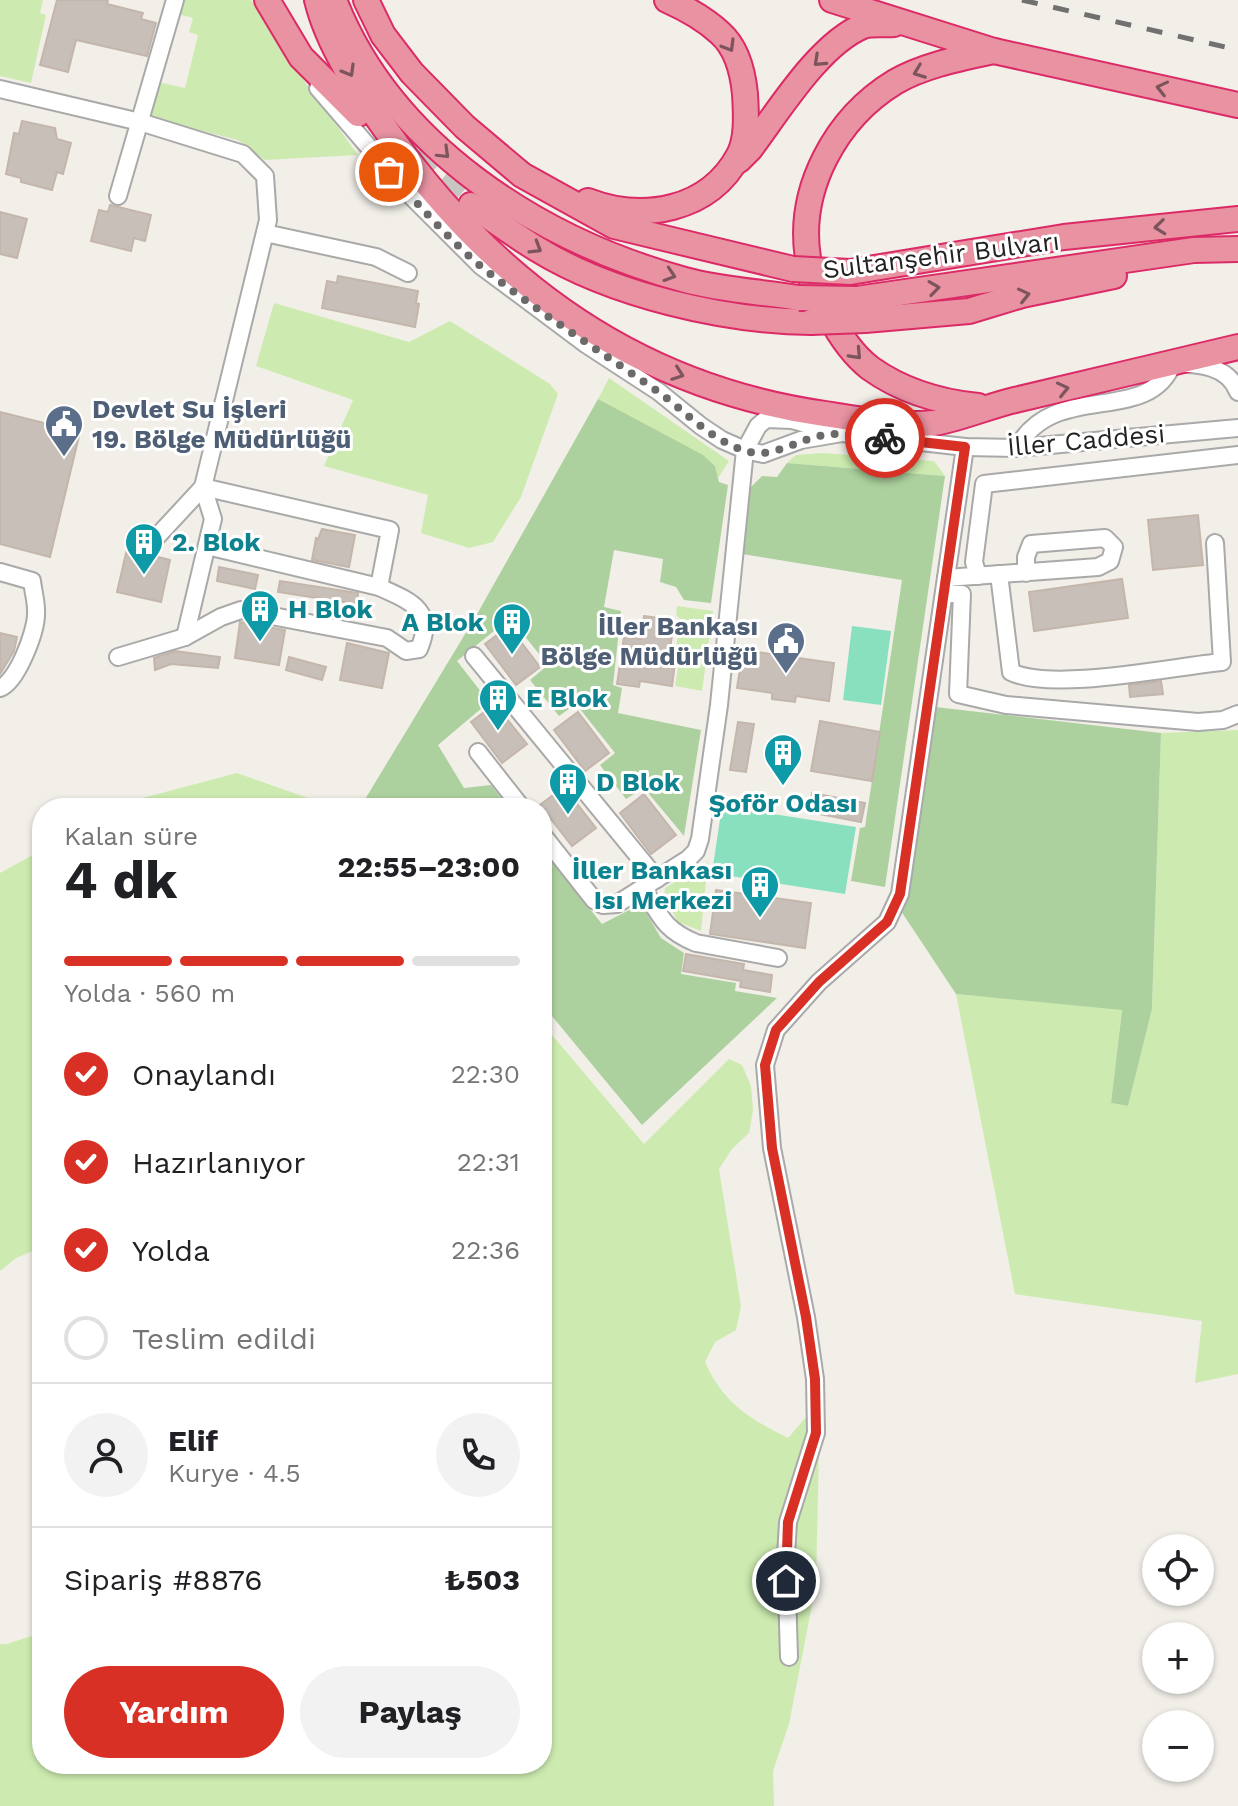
<!DOCTYPE html>
<html lang="tr">
<head>
<meta charset="utf-8">
<style>
	:root { --surface:#fff; --page:#f2f2f2; --text:#202124; --muted:#757577; --line:#e0e0e0; --accent:#d93025 }
	body { margin:0; font-family:"Work Sans",sans-serif; background:var(--page); color:var(--text); height:100vh; display:flex; flex-direction:column; font-size:30px; white-space:nowrap }
	* { box-sizing:border-box; margin:0 }
	p { font-size:26px; color:var(--muted) }
	.icon { flex:none; width:44px; height:44px; fill:none; stroke:currentColor; stroke-width:2; stroke-linecap:round; stroke-linejoin:round }
	.map { position:relative; flex:1; overflow:hidden }
	.panel { position:absolute; left:32px; top:798px; width:520px; height:976px; display:flex; flex-direction:column; background:var(--surface); border-radius:32px; box-shadow:0 2px 6px #0004 }
	.panel>* { flex:none }
	.tools { position:absolute; left:1142px; top:1534px; display:grid; gap:16px }
	.tools a { display:grid; place-items:center; width:72px; height:72px; border-radius:50%; background:var(--surface); box-shadow:0 2px 6px #0004; font-size:40px }
	.pin { position:absolute; display:grid; place-items:center; width:68px; height:68px; color:#fff; margin:-34px; border:4px solid #fff; border-radius:50%; box-shadow:0 2px 8px #0007 }
	.courier { position:absolute; display:grid; place-items:center; width:80px; height:80px; margin:-40px; border:6px solid #d93025; border-radius:50%; background:#fff; color:#222; box-shadow:0 2px 10px #0007 }
	.head em { font-style:normal; font-weight:700 }
	.head div { display:flex; flex-direction:column-reverse }
	.head { display:flex; align-items:center; justify-content:space-between; height:136px; padding:0 32px }
	h1 { font-size:52px; font-weight:700; line-height:60px }
	.bar { display:grid; grid-template-columns:repeat(4,1fr); gap:12px 8px; align-content:center; height:96px; padding:0 32px }
	.bar i { height:10px; border-radius:6px; background:var(--line) }
	.bar .active { background:var(--accent) }
	.bar p { grid-column:span 4 }
	.line { display:flex; align-items:center; gap:20px; padding:0 32px; border-top:2px solid var(--line) }
	.line div { flex:1 }
	.round { display:grid; place-items:center; flex:none; width:84px; height:84px; border-radius:42px; background:var(--page) }
	ol { padding:0 32px; list-style:none }
	li { display:flex; align-items:center; gap:24px; height:88px }
	li p { margin-inline-start:auto }
	li .icon { padding:8px; border-radius:50%; background:var(--accent); color:#fff; stroke-width:4 }
	li:last-child { color:var(--muted) }
	li i { width:44px; height:44px; border:4px solid var(--line); border-radius:50% }
	.action { display:flex; gap:16px; margin-top:auto; padding:16px 32px }
	.action a { flex:1; height:92px; border-radius:48px; background:var(--accent); color:#fff; font-size:32px; font-weight:700; line-height:92px; text-align:center }
	.action a+a { background:var(--page); color:var(--text) }
	.map>svg:first-child { display:block }
	.grass { fill:#cdebb0 }
	.forest { fill:#add19e }
	.pitch { fill:#88e0be }
	.building { fill:#c7bfb8; stroke:#c4b6ab; stroke-width:2 }
	.lines { fill:none; stroke-linecap:round; stroke-linejoin:round }
	.highway-tunnel { stroke:#c8c6c1; stroke-width:24; stroke-dasharray:24 12; stroke-linecap:butt }
	.minor-casing { stroke:#a9a9a9; stroke-width:20 }
	.highway-casing { stroke:#dc2a67; stroke-width:28 }
	.minor { stroke:#fff; stroke-width:16 }
	.highway { stroke:#e892a2; stroke-width:24 }
	.rail { stroke:#707070; stroke-width:5; stroke-dasharray:16 16; stroke-linecap:butt }
	.highway-bridge-casing { stroke:#dc2a67; stroke-width:28; stroke-linecap:butt }
	.highway-bridge { stroke:#e892a2; stroke-width:24 }
	.oneway { stroke:#7b545c }
	.done { stroke:#6b6a68; stroke-width:8; stroke-dasharray:0 14.4 }
	.route { stroke:#d93025; stroke-width:10 }
	.labels { text-anchor:middle; stroke-width:6; stroke-linejoin:round; paint-order:stroke }
	.street-label { font-size:26px; fill:#222; stroke:#fff }
	.service-label { font-size:26px; font-weight:bold; fill:#4e5e75; stroke:#fff; text-anchor:start }
	.culture-label { font-size:26px; font-weight:bold; fill:#0d838f; stroke:#fff; text-anchor:start }
</style>
</head>
<body>
<div class="map">
<svg width="1238" height="1806" viewBox="0 0 1238 1806">
	<rect width="100%" height="100%" fill="#f2efe9"/>
	<!-- grass -->
	<g class="grass">
		<path d="M0 0H43L40 13 46 15 31 83 0 76Z"/>
		<path d="M181 0H251L276 42 358 155 265 160 238 140 144 116 153 81 185 88 198 35 189 32 193 18 177 14Z"/>
		<path d="M274 303 409 342 450 321 550 384 558 394 521 497 493 542 469 548 421 533 428 495 324 466 353 400 256 366Z"/>
		<path d="M609 378 729 461 718 478 715 466 598 399Z"/>
		<path d="M822 453 934 461 945 476 787 463 796 455Z"/>
		<path d="M677 606 713 611 702 691 675 686 680 656 675 655 680 619 676 615Z"/>
		<path d="M1238 730V1374L1195 1383 1202 1321 1015 1294 956 994 1122 1009 1111 1103 1128 1106 1152 1009 1161 733Z"/>
		<path d="M237 773 336 808H121L139 799Z"/>
		<path d="M42 850V1247L16 1258 0 1271V873Z"/>
		<path d="M708 862 701 931 678 922 664 896 665 888Z"/>
		<path d="M542 1023 644 1144 729 1059 742 1065 751 1086 753 1110 749 1133 732 1149 719 1169 741 1306 736 1330 715 1342 705 1362C724 1404 749 1418 788 1438L820 1401 816 1584 789 1724 773 1771 774 1806H0V1644H7L31 1636 42 1647V1764H542Z"/>
	</g>
	<!-- forest -->
	<g class="forest">
		<path d="M598 399 703 455 715 466 719 482 728 485 711 603 684 600 676 587 660 582 663 559 614 550 604 607 621 611 613 685 622 688 618 713 701 730 684 836 644 788 626 799 600 765 615 753 576 704 559 716 530 680 548 665 510 618 457 661 489 702 438 745 464 788 491 785 509 808H379L364 801 476 616Z"/>
		<path d="M787 463 945 476 885 887 851 881 860 828 865 827 902 580 742 554 750 488 762 476 777 477Z"/>
		<path d="M918 705 1161 733 1152 1009 1128 1106 1111 1103 1122 1010 956 994 891 896Z"/>
		<path d="M542 849 602 924 641 904 661 938 684 953 681 974 736 983 735 991 777 998 642 1125 542 1004Z"/>
	</g>
	<!-- pitch -->
	<g class="pitch">
		<path d="M852 626 891 631 881 705 843 700Z"/>
		<path d="M722 806 856 827 845 894 712 873Z"/>
	</g>
	<!-- building -->
	<g class="building">
		<path d="M57 0H108L107 4 143 13 141 19 156 23 147 56 76 40 68 72 40 65Z"/>
		<path d="M22 121 55 128 57 139 71 143 63 174 57 172 52 190 21 182V178L6 174 14 133 19 134Z"/>
		<path d="M110 205 151 215 145 241 134 238 131 251 91 241 99 210 108 212Z"/>
		<path d="M0 212 27 219 17 258 0 254Z"/>
		<path d="M338 276 418 291 416 303 419 304 415 327 322 308 327 281 337 283Z"/>
		<path d="M0 412 80 432 50 557 0 544Z"/>
		<path d="M1198 515 1203 565 1153 570 1148 520Z"/>
		<path d="M322 529 355 535 349 567 312 560 316 538 318 539Z"/>
		<path d="M127 549 170 560 161 602 117 592Z"/>
		<path d="M219 567 258 575 255 589 217 581Z"/>
		<path d="M1122 579 1128 618 1034 631 1029 592Z"/>
		<path d="M280 581 358 593 357 604 278 592Z"/>
		<path d="M644 616 674 620 668 663H675L672 686 640 681 639 687 617 684 624 637 641 639Z"/>
		<path d="M240 622 285 630 279 665 235 658Z"/>
		<path d="M509 626 540 667 516 685 485 644Z"/>
		<path d="M0 633 17 637 14 651 0 674Z"/>
		<path d="M347 643 389 653 382 688 340 680Z"/>
		<path d="M743 650 834 663 829 701 796 696 795 702 772 699V693L737 688Z"/>
		<path d="M175 651 220 657 218 668 171 664 155 670 154 658Z"/>
		<path d="M289 657 326 667 322 680 286 670Z"/>
		<path d="M1161 681 1163 694 1130 697 1129 685Z"/>
		<path d="M495 704 527 744 502 763 471 722Z"/>
		<path d="M578 712 609 753 585 771 554 730Z"/>
		<path d="M820 721 880 732 872 781 811 771Z"/>
		<path d="M738 722 754 724 746 772 730 770Z"/>
		<path d="M564 787 596 828 572 846 540 805Z"/>
		<path d="M812 793 865 803 861 822 809 812Z"/>
		<path d="M644 794 676 835 651 854 620 813Z"/>
		<path d="M716 890 811 903 805 948 710 934Z"/>
		<path d="M686 954 744 964 743 970 772 975 770 992 740 987 741 981 683 971Z"/>
	</g>
	<g class="lines">
		<!-- highway-tunnel -->
		<path class="highway-tunnel" d="M413 158 471 205"/>
		<!-- minor casing -->
		<g class="minor-casing">
			<g id="minor">
				<path d="M318 88 410 195 481 266 587 345 659 392 701 426 722 440 745 450 763 454 801 440 842 433 965 447 1017 448 1238 428"/>
				<path d="M0 89 140 122 230 150 243 154 265 176 268 220 203 487 213 519 185 637"/>
				<path d="M118 196 175 0"/>
				<path d="M265 233 376 257 408 273"/>
				<path d="M1017 448C1054 379 1148 427 1173 363 1198 364 1228 365 1238 392"/>
				<path d="M152 542 203 487 390 530 379 587"/>
				<path d="M0 572 32 581C33 591 37 604 36 614 36 632 17 682 0 688"/>
				<path d="M999 574 1011 672C1052 692 1171 667 1222 662L1215 543"/>
				<path d="M978 576 974 562 984 484 1238 455"/>
				<path d="M946 578 1098 567 1110 561 1114 547 1105 538 1031 544 1026 557V573"/>
				<path d="M944 594H962L958 694 1006 705 1198 722 1223 720 1238 714"/>
				<path d="M474 656 657 879"/>
				<path d="M118 657 185 637 221 617 241 610 387 638 406 651 419 649C436 610 410 601 379 587L207 546"/>
				<path d="M478 752 522 808"/>
				<path d="M542 834 594 900 603 905 617 904 688 859 696 851 700 839 719 705 745 450 758 426 766 419 792 420 836 432"/>
				<path d="M643 888C660 916 664 930 696 943L778 958"/>
				<path d="M789 1657 786 1556 788 1522 816 1433 815 1379 806 1317 772 1148 765 1065 776 1030 819 982 887 922 900 894 965 447"/>
			</g>
		</g>
		<!-- highway casing -->
		<g class="highway-casing">
			<g id="highway">
				<path d="M267 0 301 57 358 114"/>
				<path d="M317 0C328 45 358 90 384 127 492 282 636 387 825 414 857 419 902 427 934 423 959 419 989 406 1015 400 1089 382 1164 365 1238 347"/>
				<path d="M334 0C391 146 539 240 685 280 721 290 762 292 799 298"/>
				<path d="M366 0 383 35 412 73 465 127 522 175 614 226 793 269"/>
				<path d="M832 0 994 51 1238 105"/>
				<path d="M739 160 750 149C778 112 819 44 863 26 871 23 885 25 894 24"/>
				<path d="M588 201C643 222 709 211 739 155 748 138 746 112 745 94 743 73 737 48 720 33 706 20 685 8 667 0"/>
				<path d="M471 205C493 219 514 235 537 249 612 295 724 321 811 322"/>
				<path d="M850 272 1064 237 1238 219"/>
				<path d="M857 299 1194 250 1238 249"/>
				<path d="M865 320 969 311 1022 295 1114 276"/>
				<path d="M978 406C939 402 902 391 870 368 852 354 839 334 829 315 824 306 817 297 814 288 810 279 810 268 808 258 797 189 836 118 895 82 924 65 962 58 994 51"/>
			</g>
		</g>
		<!-- minor -->
		<use href="#minor" class="minor"/>
		<!-- highway -->
		<use href="#highway" class="highway"/>
		<!-- rail -->
		<path class="rail" d="M1022 0 1238 50"/>
		<!-- highway-bridge casing -->
		<g class="highway-bridge-casing">
			<g id="highway-bridge">
				<path d="M793 269 850 272"/>
				<path d="M799 298 857 299"/>
				<path d="M811 322 865 320"/>
			</g>
		</g>
		<!-- highway-bridge -->
		<use href="#highway-bridge" class="highway-bridge"/>
	</g>
	<!-- one-way arrows -->
	<defs><path id="oneway-chevron" d="M-2-3.5L2.5 0L-2 3.5" fill="none" stroke-width="1.6" stroke-linecap="round" stroke-linejoin="round" transform="scale(2)"/></defs>
	<g class="oneway">
		<use href="#oneway-chevron" transform="translate(729 46) rotate(59)"/>
		<use href="#oneway-chevron" transform="translate(819 61) rotate(137)"/>
		<use href="#oneway-chevron" transform="translate(349 71) rotate(60)"/>
		<use href="#oneway-chevron" transform="translate(919 72) rotate(159)"/>
		<use href="#oneway-chevron" transform="translate(1162 88) rotate(-167)"/>
		<use href="#oneway-chevron" transform="translate(444 153) rotate(44)"/>
		<use href="#oneway-chevron" transform="translate(1160 227) rotate(174)"/>
		<use href="#oneway-chevron" transform="translate(536 248) rotate(31)"/>
		<use href="#oneway-chevron" transform="translate(670 275) rotate(18)"/>
		<use href="#oneway-chevron" transform="translate(934 288) rotate(-8)"/>
		<use href="#oneway-chevron" transform="translate(1024 295) rotate(-13)"/>
		<use href="#oneway-chevron" transform="translate(856 354) rotate(47)"/>
		<use href="#oneway-chevron" transform="translate(678 374) rotate(20)"/>
		<use href="#oneway-chevron" transform="translate(1063 389) rotate(-13)"/>
	</g>
	<g class="lines">
		<!-- done -->
		<path class="done" d="M389 172C417 203 451 242 483 268 539 313 599 350 657 391 688 413 715 445 754 453 773 456 804 438 824 435 845 432 865 436 885 438"/>
		<!-- route -->
		<path class="route" d="M786 1581 788 1522 816 1433 815 1379 806 1317 772 1148 765 1065 776 1030 819 982 887 922 900 894 965 447 885 438"/>
	</g>
	<!-- icons -->
	<defs>
		<g id="civic-pin" transform="scale(2)"><path d="M0 17L-7.5 6A9.5 9.5 0 1 1 7.5 6Z" fill="#5c6f8a" stroke="#fff"/><path d="M-.6-6.5H3V-4.5H.6V-3L4-1V1h2V6H-6V1h2V-1L-.6-3ZM-1.2 2.5V6h2.4V2.5Z" fill="#fff"/></g>
		<g id="building-pin" transform="scale(2)"><path d="M0 17L-7.5 6A9.5 9.5 0 1 1 7.5 6Z" fill="#0f9aa8" stroke="#fff"/><path d="M-4-6H4V6H1V3H-1V6H-4ZM-2.5-4.3h1.7v1.8h-1.7ZM.8-4.3h1.7v1.8H.8ZM-2.5-1h1.7V.8h-1.7ZM.8-1h1.7V.8H.8Z" fill="#fff"/></g>
	</defs>
	<g fill-rule="evenodd">
		<use href="#civic-pin" x="64" y="424"/>
		<use href="#building-pin" x="144" y="542"/>
		<use href="#building-pin" x="260" y="609"/>
		<use href="#building-pin" x="512" y="622"/>
		<use href="#civic-pin" x="786" y="641"/>
		<use href="#building-pin" x="498" y="698"/>
		<use href="#building-pin" x="783" y="753"/>
		<use href="#building-pin" x="568" y="782"/>
		<use href="#building-pin" x="760" y="885"/>
	</g>
	<g class="labels">
		<!-- street labels -->
		<g class="street-label">
			<text transform="translate(941 255) rotate(-7)" y="9">Sultanşehir Bulvarı</text>
			<text transform="translate(1086 440) rotate(-5)" y="9">İller Caddesi</text>
		</g>
		<!-- service labels -->
		<g class="service-label">
			<text x="92" y="418">Devlet Su İşleri<tspan x="92" dy="30">19. Bölge Müdürlüğü</tspan></text>
			<text x="758" y="635" text-anchor="end">İller Bankası<tspan x="758" dy="30">Bölge Müdürlüğü</tspan></text>
		</g>
		<!-- culture labels -->
		<g class="culture-label">
			<text x="172" y="551">2. Blok</text>
			<text x="288" y="618">H Blok</text>
			<text x="484" y="631" text-anchor="end">A Blok</text>
			<text x="526" y="707">E Blok</text>
			<text x="596" y="791">D Blok</text>
			<text x="783" y="812" text-anchor="middle">Şoför Odası</text>
			<text x="732" y="879" text-anchor="end">İller Bankası<tspan x="732" dy="30">Isı Merkezi</tspan></text>
		</g>
	</g>
</svg>
<div class="tools">
<a><svg class="icon" aria-label="locate" viewBox="0 0 24 24"><circle cx="12" cy="12" r="6"/><path d="M12 2v4M12 18v4M2 12h4M18 12h4"/></svg></a>
<a>+</a>
<a>−</a>
</div>
<div class="pin" style="left:389px;top:172px;background:#ea580c"><svg class="icon" aria-label="bag" viewBox="0 0 24 24"><path d="M5 8h14l-1 12H6zM9 8a3 3 0 0 1 6 0"/></svg></div>
<div class="pin" style="left:786px;top:1581px;background:#1f2937"><svg class="icon" aria-label="home" viewBox="0 0 24 24"><path d="M3 11l9-7 9 7M6 9v11h12V9"/></svg></div>
<div class="courier" style="left:885px;top:438px"><svg class="icon" aria-label="bike" viewBox="0 0 24 24"><circle cx="6" cy="16" r="4"/><circle cx="18" cy="16" r="4"/><path d="M6 16l4-8h5l3 8M10 8l3 8H6M13 5h3"/></svg></div>
<section class="panel">
<div class="head"><div><h1>4 dk</h1><p>Kalan süre</p></div><em>22:55–23:00</em></div>
<div class="bar"><i class="active"></i><i class="active"></i><i class="active"></i><i></i><p>Yolda · 560 m</p></div>
<ol>
<li><svg class="icon" aria-label="check" viewBox="0 0 24 24"><path d="M5 12l5 5 9-10"/></svg>Onaylandı<p>22:30</p></li>
<li><svg class="icon" aria-label="check" viewBox="0 0 24 24"><path d="M5 12l5 5 9-10"/></svg>Hazırlanıyor<p>22:31</p></li>
<li><svg class="icon" aria-label="check" viewBox="0 0 24 24"><path d="M5 12l5 5 9-10"/></svg>Yolda<p>22:36</p></li>
<li><i></i>Teslim edildi</li>
</ol>
<div class="line" style="height:144px"><a class="round"><svg class="icon" aria-label="person" viewBox="0 0 24 24"><circle cx="12" cy="8" r="4"/><path d="M4 21q1-7 8-7t8 7"/></svg></a><div><b>Elif</b><p>Kurye · 4.5</p></div><a class="round"><svg class="icon" aria-label="phone" viewBox="0 0 24 24"><path d="M5 4h4l2 5-3 2q2 4 5 5l2-3 5 2v4C11 20 4 13 5 4z"/></svg></a></div>
<div class="line" style="height:104px"><div>Sipariş #8876</div><b>₺503</b></div>
<div class="action"><a>Yardım</a><a>Paylaş</a></div>
</section>
</div>
</body>
</html>
